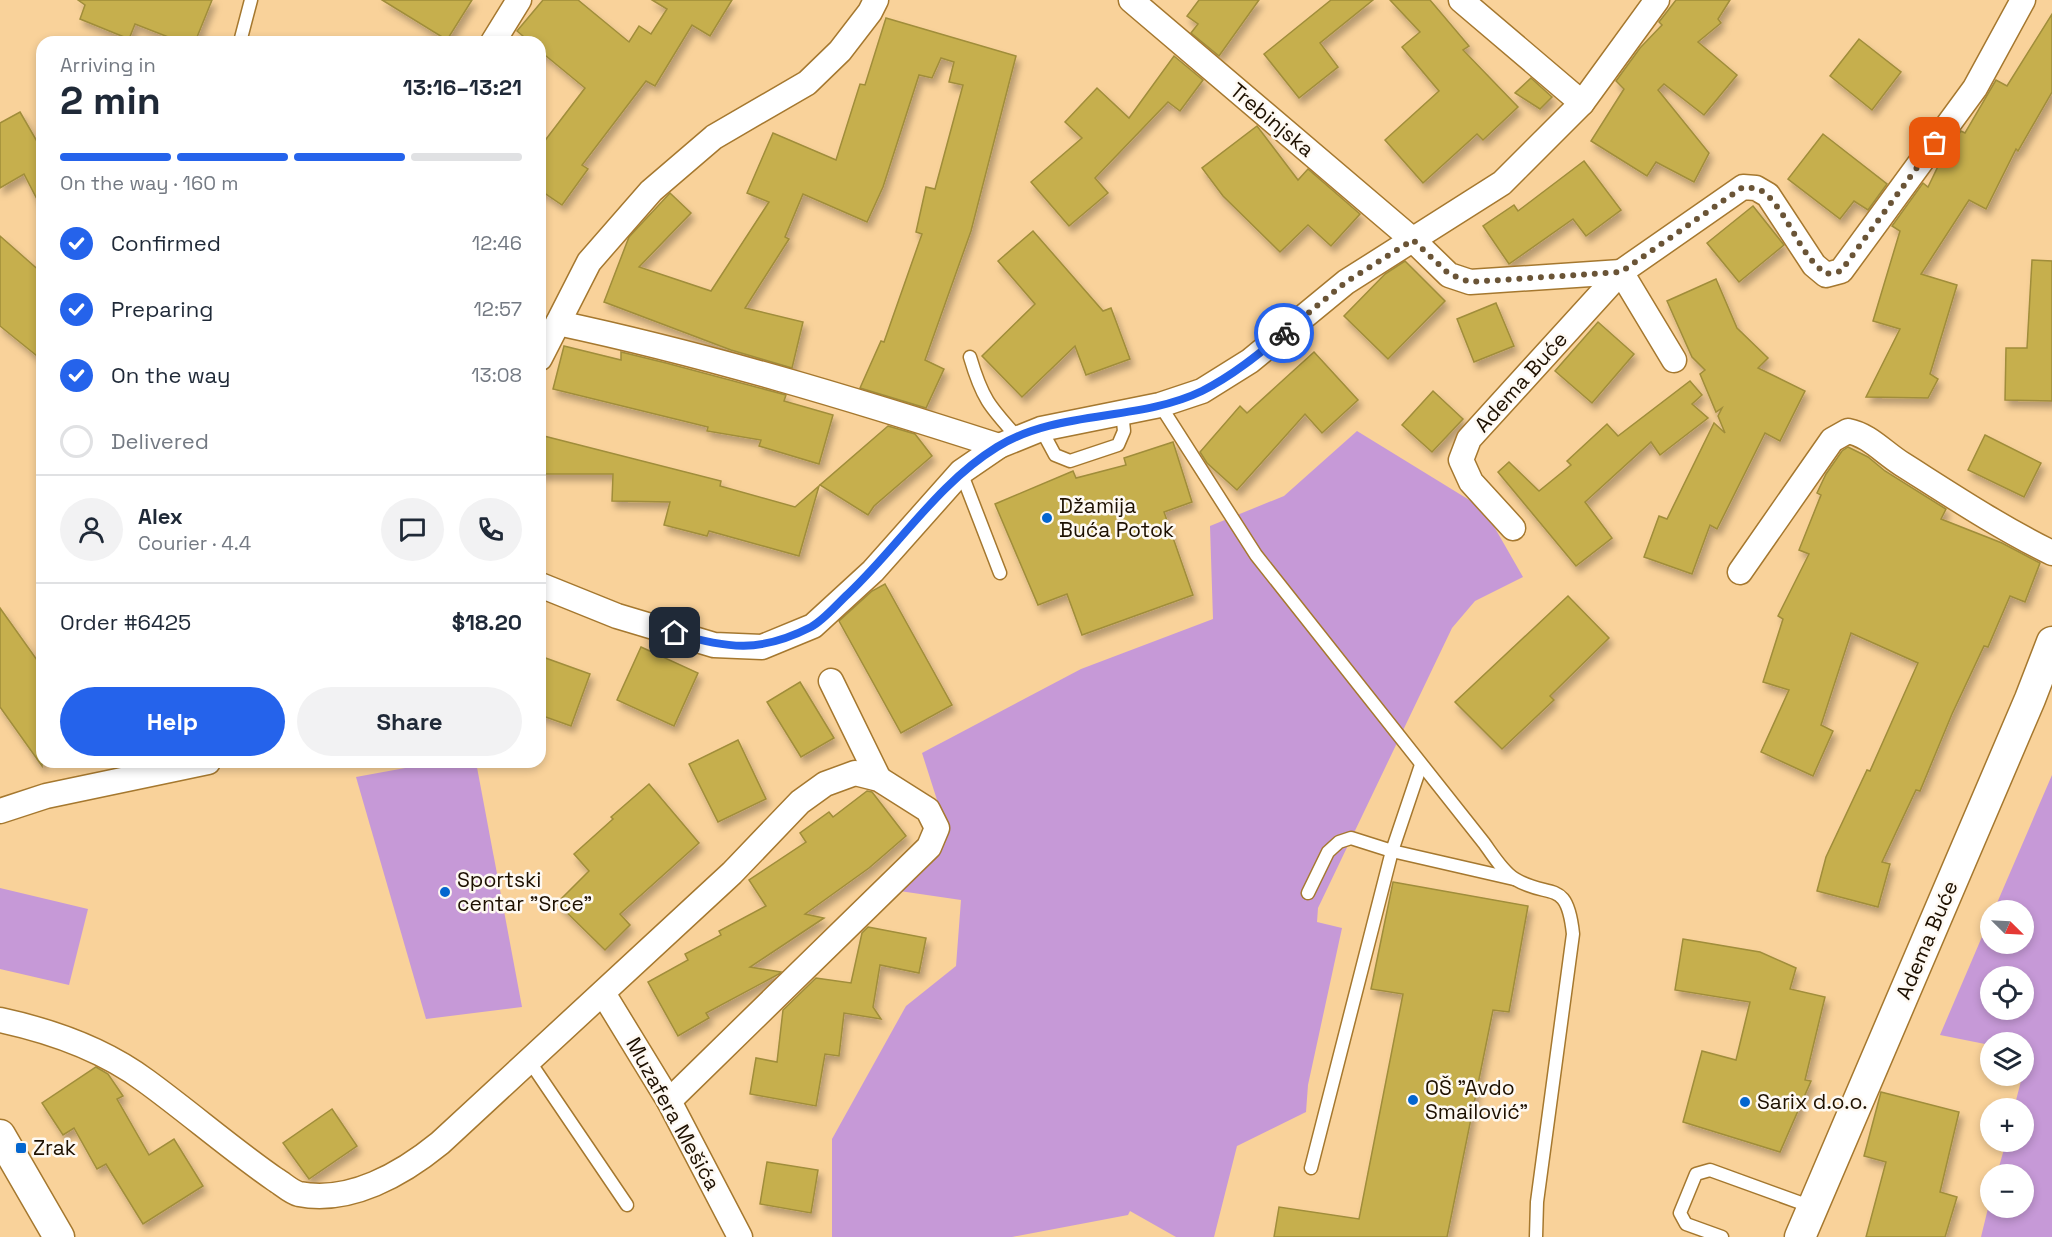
<!DOCTYPE html>
<html lang="en">
<head>
<meta charset="utf-8">
<style>
	:root { --surface:#fff; --page:#f2f2f3; --text:#1f2937; --muted:#747a83; --line:#e0e1e3; --accent:#2563eb }
	body { margin:0; font-family:"Space Grotesk",sans-serif; background:var(--page); color:var(--text); height:100vh; display:flex; flex-direction:column; font-size:22px; white-space:nowrap }
	* { box-sizing:border-box; margin:0 }
	p { font-size:20px; color:var(--muted) }
	.icon { flex:none; width:33px; height:33px; fill:none; stroke:currentColor; stroke-width:2; stroke-linecap:round; stroke-linejoin:round }
	.map { position:relative; flex:1; overflow:hidden }
	.details { position:absolute; left:36px; top:36px; width:510px; height:732px; display:flex; flex-direction:column; background:var(--surface); border-radius:18px; box-shadow:0 3px 9px #0003 }
	.details>* { flex:none }
	.needle { width:39px; rotate:114deg }
	.buttons { position:absolute; left:1980px; top:900px; display:grid; gap:12px }
	.buttons a { display:grid; place-items:center; width:54px; height:54px; border-radius:50%; background:var(--surface); box-shadow:0 3px 9px #0003; font-size:30px }
	.pin { position:absolute; display:grid; place-items:center; width:51px; height:51px; color:#fff; margin:-26px; border-radius:12px; box-shadow:0 3px 9px #0006 }
	.courier { position:absolute; display:grid; place-items:center; width:60px; height:60px; margin:-30px; border:4px solid #2563eb; border-radius:50%; background:#fff; color:#222; box-shadow:0 2px 8px #0007 }
	.summary em { font-style:normal; font-weight:700 }
	.summary div { display:flex; flex-direction:column-reverse }
	.summary { display:flex; align-items:center; justify-content:space-between; height:102px; padding:0 24px }
	h1 { font-size:39px; font-weight:700; line-height:45px }
	.bar { display:grid; grid-template-columns:repeat(4,1fr); gap:9px 6px; align-content:center; height:72px; padding:0 24px }
	.bar i { height:8px; border-radius:4px; background:var(--line) }
	.bar .active { background:var(--accent) }
	.bar p { grid-column:span 4 }
	.line { display:flex; align-items:center; gap:15px; padding:0 24px; border-top:2px solid var(--line) }
	.line div { flex:1 }
	.round { display:grid; place-items:center; flex:none; width:63px; height:63px; border-radius:32px; background:var(--page) }
	ol { padding:0 24px; list-style:none }
	li { display:flex; align-items:center; gap:18px; height:66px }
	li p { margin-inline-start:auto }
	li .icon { padding:6px; border-radius:50%; background:var(--accent); color:#fff; stroke-width:4 }
	li:last-child { color:var(--muted) }
	li i { width:33px; height:33px; border:3px solid var(--line); border-radius:50% }
	.button { display:flex; gap:12px; margin-top:auto; padding:12px 24px }
	.button a { flex:1; height:69px; border-radius:36px; background:var(--accent); color:#fff; font-size:24px; font-weight:700; line-height:69px; text-align:center }
	.button a+a { background:var(--page); color:var(--text) }
	.map>svg:first-child { display:block }
	.green { fill:#c699d7; fill-rule:evenodd }
	.building { fill:#c6af4d; stroke:#a08d3a; stroke-width:1.5; filter:url(#shadow) }
	.lines { fill:none; stroke-linecap:round; stroke-linejoin:round }
	.service-casing { stroke:#a5782f; stroke-width:15 }
	.minor-casing { stroke:#a5782f; stroke-width:27 }
	.tertiary-casing { stroke:#a5782f; stroke-width:33 }
	.service { stroke:#fff; stroke-width:12 }
	.minor { stroke:#fff; stroke-width:24 }
	.tertiary { stroke:#fff; stroke-width:30 }
	.done { stroke:#6a5436; stroke-width:6; stroke-dasharray:0 10.8 }
	.route { stroke:#2563eb; stroke-width:8 }
	.poi-dot { fill:#0466cf; stroke:#fef9f2; stroke-width:2 }
	.labels { text-anchor:middle; stroke-width:5; stroke-linejoin:round; paint-order:stroke }
	.street-label { font-size:21px; fill:#1d1000; stroke:#fef9f2 }
	.poi-label { font-size:21px; fill:#1d1000; stroke:#fef9f2; text-anchor:start }
</style>
</head>
<body>
<div class="map">
<svg width="2052" height="1237" viewBox="0 0 2052 1237">
	<defs>
		<filter id="shadow"><feDropShadow dx="3.5" dy="6" stdDeviation="3" flood-color="#0004"/></filter>
	</defs>
	<rect width="100%" height="100%" fill="#f9d29a"/>
	<!-- green -->
	<g class="green">
		<path d="M1357 431 1484 509 1523 577 1475 601 1452 628 1318 908 1317 922 1342 928 1308 1085 1306 1112 1237 1146 1214 1237H1176L1130 1211 1128 1215 1012 1237H832V1139L906 1006 956 966 961 900 886 889 946 828 922 753 1081 669 1213 619 1210 526 1284 496Z"/>
		<path d="M438 762H476L522 1007 426 1019 356 777Z"/>
		<path d="M2052 775V1237H1981L1990 1200V1208H2024V1174H1997L2006 1142H2024V1108H2014L2028 1054 2024 1053V1042H1990V1045L1940 1035 1990 918V944H2024V910H1994ZM2024 976V1010H1990V976Z"/>
		<path d="M0 888 88 909 69 985 0 969Z"/>
	</g>
	<!-- building -->
	<g class="building">
		<path d="M78 0H212L195 42H181L135 24 129 39 80 19 85 5Z"/>
		<path d="M382 0H472L447 40Z"/>
		<path d="M543 0H578L629 42 639 26 651 34 667 9 652 0H732L710 36 692 25 655 86 646 81 582 165 588 169 562 205 540 190V147L585 88 540 51V42H530L517 31Z"/>
		<path d="M1199 0H1259L1219 56 1191 33 1198 24 1187 16Z"/>
		<path d="M1331 0H1373L1320 43 1338 67 1299 98 1264 54Z"/>
		<path d="M1390 0H1430L1469 46 1463 50 1518 107 1483 140 1477 134 1423 183 1385 140 1439 91 1402 47 1420 32Z"/>
		<path d="M1676 0H1730L1718 19 1721 23 1698 42 1737 75 1704 115 1664 84 1658 90 1709 153 1694 182 1656 162 1647 176 1591 141 1624 89 1616 81 1640 48 1662 25 1659 22Z"/>
		<path d="M2052 14V92L2018 151 2016 149 1986 209 1969 200 1921 274 1957 285 1930 374 1938 379 1928 398 1866 397 1900 329 1873 321 1900 231 1892 226 1923 183 1928 187 1944 154 1961 131 1965 133 1996 80 2007 86Z"/>
		<path d="M886 18 1016 56 971 231 925 360 944 369 926 408 860 388 881 341 884 342 922 234 916 232 926 187 935 189 963 85 949 82 954 62 941 58 932 78 919 75 883 187 867 222 803 194 785 237 789 239 745 308 803 322 792 368 731 350 604 302 629 237 670 193 691 213 639 267 711 291 769 202 747 193 773 133 836 160 860 84 865 85Z"/>
		<path d="M1859 39 1901 72 1872 110 1830 76Z"/>
		<path d="M1174 56 1203 80 1180 111 1168 102 1095 178 1108 193 1069 226 1031 182 1082 138 1065 122 1097 88 1129 118Z"/>
		<path d="M1531 78 1552 97 1540 109 1515 93Z"/>
		<path d="M20 112 42 150V209L24 174 0 188V123Z"/>
		<path d="M1257 126 1298 180 1308 169 1360 214 1331 246 1308 225 1280 252 1223 196 1202 168Z"/>
		<path d="M1823 134 1887 184 1868 210 1854 201 1840 219 1788 179Z"/>
		<path d="M1584 161 1621 210 1586 236 1573 219 1509 264 1483 226 1514 205 1518 211Z"/>
		<path d="M1753 206 1784 245 1739 282 1707 243Z"/>
		<path d="M1033 231 1103 311 1111 308 1130 359 1086 375 1075 346 1022 397 982 356 1035 304 998 261Z"/>
		<path d="M0 236 42 273V360L0 326Z"/>
		<path d="M2032 260 2052 261V401L2005 400 2006 348H2027Z"/>
		<path d="M1405 261 1445 301 1388 359 1344 316 1385 274Z"/>
		<path d="M1716 279 1737 328 1768 358 1758 368 1805 391 1780 441 1765 433 1717 529 1710 525 1692 574 1644 557 1659 516 1667 519 1714 423 1725 433 1718 416 1722 408 1716 412 1700 374 1705 370 1692 357 1667 301Z"/>
		<path d="M1496 303 1514 346 1474 362 1457 319Z"/>
		<path d="M1598 322 1634 354 1592 403 1555 371Z"/>
		<path d="M564 346 621 360V352L666 363 786 395 784 401 833 415 819 464 759 446 761 440 707 431 708 427 553 389Z"/>
		<path d="M1314 352 1358 400 1322 433 1305 414 1237 490 1207 463 1200 452 1240 406 1247 413Z"/>
		<path d="M1690 381 1702 395 1692 404 1708 418 1660 455 1651 442 1585 502 1612 538 1576 566 1498 472 1509 462 1539 491 1571 465 1567 461 1607 424 1618 436Z"/>
		<path d="M1433 391 1463 419 1432 452 1402 425Z"/>
		<path d="M888 426 915 434 932 456 874 506 868 515 820 485Z"/>
		<path d="M540 435 721 481 720 486 795 507 819 486 799 556 709 531 707 536 664 525 670 502 612 501 613 474H540Z"/>
		<path d="M1985 435 2041 463 2024 497 1968 470Z"/>
		<path d="M1173 442 1192 502 1164 512 1193 595 1082 635 1067 594 1038 605 995 504 1073 471 1076 478 1126 465 1124 458Z"/>
		<path d="M1848 447 1868 457 1885 471 1946 509 1941 519 2002 543 2040 563 2025 602 2010 596 1988 647 1984 646 1952 714 1920 791 1916 790 1882 862 1890 864 1878 907 1817 891 1826 857 1867 770 1870 771 1918 663 1851 633 1821 725 1833 731 1813 776 1761 752 1789 690 1763 682 1783 619 1778 616 1809 554 1799 550 1821 495 1817 493 1826 474 1842 451Z"/>
		<path d="M885 584 952 705 901 733 839 621 872 591Z"/>
		<path d="M1568 596 1609 638 1550 696 1554 700 1502 749 1455 702Z"/>
		<path d="M0 608 42 667V766L0 707Z"/>
		<path d="M641 647 698 673 674 726 617 700Z"/>
		<path d="M540 656 590 674 571 726 540 715Z"/>
		<path d="M800 682 834 738 801 757 767 702Z"/>
		<path d="M738 740 766 799 718 822 689 764Z"/>
		<path d="M649 784 699 843 620 914 630 925 605 950 557 903 589 871 574 854 613 819 611 817Z"/>
		<path d="M867 791 872 792 906 836 869 868 805 914 824 918 750 967 781 972 779 974 706 1013 709 1018 678 1036 648 982 688 960 685 954 721 935 719 931 766 906 749 880 806 842 800 833 829 812 833 817Z"/>
		<path d="M1393 882 1528 906 1509 1012 1493 1010 1447 1237H1274L1279 1207 1359 1219 1403 994 1371 989Z"/>
		<path d="M868 927 926 938 919 973 880 965 873 1007 881 1019 844 1013 839 1056 825 1054 816 1106 750 1094 756 1058 777 1062 783 1010 816 978 851 983 862 933Z"/>
		<path d="M1683 939 1760 952 1796 968 1790 989 1825 997 1805 1080 1811 1081 1780 1152 1683 1122 1702 1051 1736 1060 1750 1002 1675 990Z"/>
		<path d="M96 1067 108 1074 123 1096 117 1099 149 1155 174 1139 203 1186 143 1224 106 1164 97 1169 74 1128 63 1135 42 1103Z"/>
		<path d="M1881 1092 1959 1112 1940 1192 1957 1197 1945 1237H1866L1886 1162 1864 1156Z"/>
		<path d="M332 1109 357 1146 309 1179 283 1143Z"/>
		<path d="M767 1162 818 1170 811 1213 760 1204Z"/>
	</g>
	<g class="lines">
		<!-- service casing -->
		<g class="service-casing">
			<g id="service">
				<path d="M240 42 251 0"/>
				<path d="M970 357C982 398 989 406 1018 438"/>
				<path d="M1160 405 1256 555 1484 843C1492 854 1503 872 1515 879 1550 900 1567 877 1573 934L1537 1202 1536 1237"/>
				<path d="M1041 429 1055 455 1070 461 1118 445 1124 431 1122 412"/>
				<path d="M961 472 1000 573"/>
				<path d="M1308 893 1328 852 1339 842 1351 838 1392 851 1514 879"/>
				<path d="M530 1062 627 1205"/>
				<path d="M1311 1168 1392 851 1421 765"/>
				<path d="M1722 1237 1686 1224 1680 1213 1696 1174 1710 1170 1812 1207"/>
			</g>
		</g>
		<!-- minor casing -->
		<g class="minor-casing">
			<g id="minor">
				<path d="M1131 0 1413 240 1449 275 1470 282 1621 272"/>
				<path d="M1461 0 1582 103"/>
				<path d="M493 42 519 0"/>
				<path d="M1621 272 1674 360"/>
				<path d="M558 323C708 355 853 399 999 446"/>
				<path d="M540 358 589 262 651 191 714 137 807 83 840 51 870 12 876 0"/>
				<path d="M1513 528 1471 482 1461 460 1469 439 1621 272 1743 187 1756 188 1768 195 1814 265 1826 275 1841 271 1975 88 2023 0"/>
				<path d="M1740 572 1832 440 1848 431C1869 435 1883 452 1902 464 1951 495 1999 527 2052 553"/>
				<path d="M540 585 617 616 714 645 762 647 813 626 873 571 961 472 999 446 1041 429 1160 405 1202 391 1250 361 1346 282 1502 183 1582 103 1657 0"/>
				<path d="M831 681 879 779"/>
				<path d="M0 811 46 796 208 762"/>
				<path d="M603 993 669 1101 740 1237"/>
				<path d="M0 1020C51 1031 103 1049 146 1081 190 1113 231 1149 276 1180 283 1184 291 1192 299 1194 350 1204 402 1174 440 1143L732 873 800 802 825 784 855 773 879 779 928 810 937 828 929 847 669 1101"/>
			</g>
		</g>
		<!-- tertiary casing -->
		<g class="tertiary-casing">
			<g id="tertiary">
				<path d="M0 1135 59 1237"/>
				<path d="M1800 1237 2030 699 2052 642"/>
			</g>
		</g>
		<!-- service -->
		<use href="#service" class="service"/>
		<!-- minor -->
		<use href="#minor" class="minor"/>
		<!-- tertiary -->
		<use href="#tertiary" class="tertiary"/>
	</g>
	<g class="lines">
		<!-- done -->
		<path class="done" d="M1284 333 1346 282 1413 240 1449 274 1470 282 1621 272 1743 187C1752 188 1761 188 1768 196 1791 219 1799 254 1826 274L1841 271 1935 143"/>
		<!-- route -->
		<path class="route" d="M675 633C728 649 760 653 811 627 824 620 837 604 848 594 899 546 937 484 997 447 1058 409 1138 422 1202 391 1232 376 1259 354 1284 333"/>
	</g>
	<!-- markers -->
	<g class="poi-dot">
		<circle cx="1047" cy="518" r="6"/>
		<circle cx="445" cy="892" r="6"/>
		<circle cx="1413" cy="1100" r="6"/>
		<circle cx="1745" cy="1102" r="6"/>
		<rect x="15" y="1142" width="12" height="12" rx="3"/>
	</g>
	<g class="labels">
		<!-- street labels -->
		<g class="street-label">
			<text transform="translate(1272 120) rotate(40)" y="7">Trebinjska</text>
			<text transform="translate(1521 382) rotate(-48)" y="7">Adema Buće</text>
			<text transform="translate(1927 940) rotate(-67)" y="7">Adema Buće</text>
			<text transform="translate(673 1114) rotate(61)" y="7">Muzafera Mešića</text>
		</g>
		<!-- poi labels -->
		<g class="poi-label">
			<text x="1059" y="513">Džamija<tspan x="1059" dy="24">Buća Potok</tspan></text>
			<text x="457" y="887">Sportski<tspan x="457" dy="24">centar "Srce"</tspan></text>
			<text x="1425" y="1095">OŠ "Avdo<tspan x="1425" dy="24">Smailović"</tspan></text>
			<text x="1757" y="1109">Sarix d.o.o.</text>
			<text x="33" y="1155">Zrak</text>
		</g>
	</g>
</svg>
<div class="buttons">
<a><svg class="needle" viewBox="-14 -14 28 28"><path d="M0-13l5 13h-10z" fill="#e53935"/><path d="M0 13l5-13h-10z" fill="#747a83"/></svg></a>
<a><svg class="icon" aria-label="locate" viewBox="0 0 24 24"><circle cx="12" cy="12" r="6"/><path d="M12 2v4M12 18v4M2 12h4M18 12h4"/></svg></a>
<a><svg class="icon" aria-label="layers" viewBox="0 0 24 24"><path d="M12 4l9 5-9 5-9-5zM3 14l9 5 9-5"/></svg></a>
<a>+</a>
<a>−</a>
</div>
<div class="pin" style="left:1935px;top:143px;background:#ea580c"><svg class="icon" aria-label="bag" viewBox="0 0 24 24"><path d="M5 8h14l-1 12H6zM9 8a3 3 0 0 1 6 0"/></svg></div>
<div class="pin" style="left:675px;top:633px;background:#1f2937"><svg class="icon" aria-label="home" viewBox="0 0 24 24"><path d="M3 11l9-7 9 7M6 9v11h12V9"/></svg></div>
<div class="courier" style="left:1284px;top:333px"><svg class="icon" aria-label="bike" viewBox="0 0 24 24"><circle cx="6" cy="16" r="4"/><circle cx="18" cy="16" r="4"/><path d="M6 16l4-8h5l3 8M10 8l3 8H6M13 5h3"/></svg></div>
<section class="details">
<div class="summary"><div><h1>2 min</h1><p>Arriving in</p></div><em>13:16–13:21</em></div>
<div class="bar"><i class="active"></i><i class="active"></i><i class="active"></i><i></i><p>On the way · 160 m</p></div>
<ol>
<li><svg class="icon" aria-label="check" viewBox="0 0 24 24"><path d="M5 12l5 5 9-10"/></svg>Confirmed<p>12:46</p></li>
<li><svg class="icon" aria-label="check" viewBox="0 0 24 24"><path d="M5 12l5 5 9-10"/></svg>Preparing<p>12:57</p></li>
<li><svg class="icon" aria-label="check" viewBox="0 0 24 24"><path d="M5 12l5 5 9-10"/></svg>On the way<p>13:08</p></li>
<li><i></i>Delivered</li>
</ol>
<div class="line" style="height:108px"><a class="round"><svg class="icon" aria-label="person" viewBox="0 0 24 24"><circle cx="12" cy="8" r="4"/><path d="M4 21q1-7 8-7t8 7"/></svg></a><div><b>Alex</b><p>Courier · 4.4</p></div><a class="round"><svg class="icon" aria-label="chat" viewBox="0 0 24 24"><path d="M4 5h16v11H9l-5 4z"/></svg></a><a class="round"><svg class="icon" aria-label="phone" viewBox="0 0 24 24"><path d="M5 4h4l2 5-3 2q2 4 5 5l2-3 5 2v4C11 20 4 13 5 4z"/></svg></a></div>
<div class="line" style="height:78px"><div>Order #6425</div><b>$18.20</b></div>
<div class="button"><a>Help</a><a>Share</a></div>
</section>
</div>
</body>
</html>
